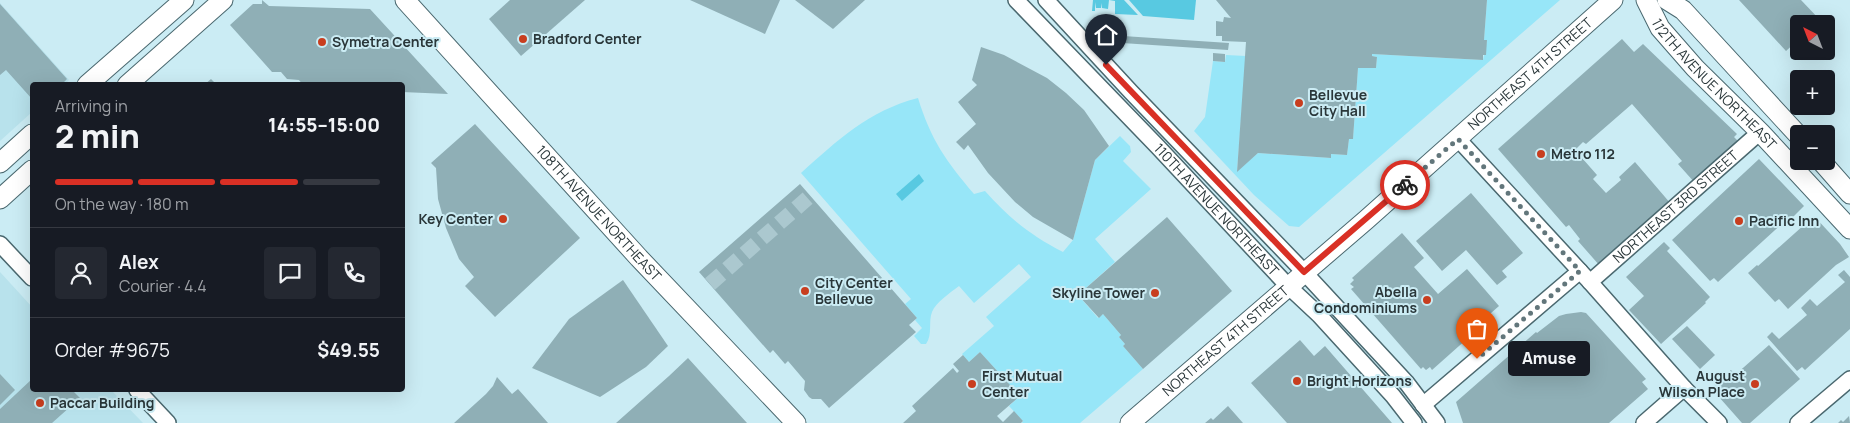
<!DOCTYPE html>
<html lang="en">
<head>
<meta charset="utf-8">
<style>
	:root { --surface:#171b24; --page:#242831; --text:#f1f3f6; --muted:#9ea1a6; --line:#363941; --accent:#d93025 }
	body { margin:0; font-family:Manrope,sans-serif; background:var(--page); color:var(--text); height:100vh; display:flex; flex-direction:column; font-size:19px; white-space:nowrap }
	* { box-sizing:border-box; margin:0 }
	p { font-size:16px; color:var(--muted) }
	.icon { flex:none; width:28px; height:28px; fill:none; stroke:currentColor; stroke-width:2; stroke-linecap:round; stroke-linejoin:round }
	.map { position:relative; flex:1; overflow:hidden }
	.sheet { position:absolute; left:30px; top:82px; width:375px; height:310px; display:flex; flex-direction:column; background:var(--surface); border-radius:5px; box-shadow:0 5px 20px #0002 }
	.sheet>* { flex:none }
	.needle { width:32px; rotate:318deg }
	.fabs { position:absolute; left:1790px; top:15px; display:grid; gap:10px }
	.fabs a { display:grid; place-items:center; width:45px; height:45px; border-radius:5px; background:var(--surface); box-shadow:0 5px 20px #0002; font-size:25px }
	.pin { position:absolute; display:grid; place-items:center; width:42px; height:42px; color:#fff; margin:-51px -21px; border-radius:50% 50% 50% 0; rotate:-45deg; box-shadow:0 0 5px #0007 }
	.pin .icon { rotate:45deg }
	.courier { position:absolute; display:grid; place-items:center; width:50px; height:50px; margin:-25px; border:4px solid #d93025; border-radius:50%; background:#fff; color:#222; box-shadow:0 1px 6px #0007 }
	.bubble { position:absolute; height:35px; border-radius:5px; background:var(--surface); box-shadow:0 5px 20px #0002; font-size:16px; font-weight:800; line-height:35px; text-align:center }
	.headline em { font-style:normal; font-weight:800 }
	.headline div { display:flex; flex-direction:column-reverse }
	.headline { display:flex; align-items:center; justify-content:space-between; height:85px; padding:0 25px }
	h1 { font-size:32px; font-weight:800; line-height:38px }
	.bar { display:grid; grid-template-columns:repeat(4,1fr); gap:8px 5px; align-content:center; height:60px; padding:0 25px }
	.bar i { height:6px; border-radius:4px; background:var(--line) }
	.bar .active { background:var(--accent) }
	.bar p { grid-column:span 4 }
	.line { display:flex; align-items:center; gap:12px; padding:0 25px; border-top:1px solid var(--line) }
	.line div { flex:1 }
	.round { display:grid; place-items:center; flex:none; width:52px; height:52px; border-radius:5px; background:var(--page) }
	.map>svg:first-child { display:block }
	.built { fill:#b8e2ec }
	.green { fill:#97e6f8 }
	.water { fill:#58c9e1 }
	.building { fill:#8fafb6 }
	.lines { fill:none; stroke-linecap:round; stroke-linejoin:round }
	.minor-tunnel { stroke:#abc8cf; stroke-width:15; stroke-dasharray:15 8; stroke-linecap:butt }
	.minor-casing { stroke:#4a686f; stroke-width:18 }
	.major-casing { stroke:#4a686f; stroke-width:21 }
	.minor { stroke:#fff; stroke-width:15 }
	.major { stroke:#fff; stroke-width:19 }
	.done { stroke:#62767b; stroke-width:5; stroke-dasharray:0 9 }
	.route { stroke:#d93025; stroke-width:6 }
	.poi-dot { fill:#c83e1f; stroke:#cbecf4; stroke-width:2 }
	.labels { text-anchor:middle; stroke-width:4; stroke-linejoin:round; paint-order:stroke }
	.poi-label { font-size:14px; font-weight:bold; fill:#2a373a; stroke:#cbecf4; text-anchor:start }
	.street-label { font-size:14px; fill:#2a373a; stroke:#cbecf4 }
</style>
</head>
<body>
<div class="map">
<svg width="1850" height="423" viewBox="0 0 1850 423">
	<rect width="100%" height="100%" fill="#cbecf4"/>
	<!-- built -->
	<g class="built">
		<path d="M0 3 69 80 64 85H32V112L0 141Z"/>
		<path d="M0 272 32 307V390H111L143 423H0Z"/>
	</g>
	<!-- green -->
	<g class="green">
		<path d="M1487 0H1560L1299 227 1289 226 1254 195 1194 131 1205 117 1213 61 1225 62 1226 55 1246 56 1237 171 1258 153 1331 158V154L1347 155 1349 139H1353L1358 68H1376L1377 57 1372 56V54L1483 60 1487 40H1484Z"/>
		<path d="M918 98C931 140 946 161 974 194L985 191C1009 218 1030 235 1063 252L1073 240 1095 160 1120 136 1130 146 1131 152 1123 161 1151 189 1095 239 1115 262 1078 295 1098 318 1103 314 1121 335 1119 337 1125 344 1123 346 1143 369 1080 423H1022L1023 421 1009 406 1020 396 980 352 969 362 962 354 994 326 986 317 1031 277 1019 264 974 303 959 286C950 293 936 302 932 312 928 322 933 334 926 344H921L914 336 922 328 915 320 917 318 905 304 911 299 801 173C838 140 868 111 918 98Z"/>
	</g>
	<!-- water -->
	<g class="water">
		<path d="M1093 0H1124L1138 15 1115 14V1L1109 0 1108 9 1102 8V3L1101 8H1096L1095 2V11H1092Z"/>
		<path d="M1129 0H1196L1194 20 1143 16Z"/>
		<path d="M919 174 924 181 902 201 896 194Z"/>
	</g>
	<!-- building -->
	<g class="building">
		<path d="M262 0 269 6 370 9 448 94 402 92V85H303L299 80 287 79 281 72H272L230 25 253 4H262Z"/>
		<path d="M510 0H585L521 56 489 19Z"/>
		<path d="M690 0H780L765 34Z"/>
		<path d="M795 0H865L833 29Z"/>
		<path d="M1216 0H1487L1484 40H1487L1486 55H1483V60L1372 54V56L1377 57 1376 68H1358L1353 139H1349L1347 155 1331 154V158L1258 153 1237 172 1246 42 1222 41V36H1216V21L1223 22 1224 17 1231 18Z"/>
		<path d="M1739 0H1801L1820 20 1816 24H1799V39L1786 51Z"/>
		<path d="M0 4 67 79 61 85H32V99L6 70 0 75Z"/>
		<path d="M1123 36 1229 43 1228 50 1122 43Z"/>
		<path d="M1622 39 1634 52 1643 44 1737 134 1734 137 1739 142 1695 183 1678 164 1682 161 1632 104 1586 144 1583 142 1575 150 1597 175 1593 179 1606 193 1621 180 1619 177 1635 162 1671 204 1638 233 1636 230 1627 238 1629 240 1600 266 1578 241 1580 239 1569 225 1566 227 1498 149Z"/>
		<path d="M981 47 1004 55 1047 78 1066 93 1084 110 1109 146 1095 160 1073 240 1033 217 1015 202 988 173 968 145 964 150 956 142 976 124 958 102 977 85 972 80Z"/>
		<path d="M1213 53 1225 54V62L1213 61Z"/>
		<path d="M211 79 217 85H204Z"/>
		<path d="M475 124 580 238 495 317 465 286 474 277 459 259 446 228 438 199 436 168 431 163Z"/>
		<path d="M1759 159 1804 206 1788 222 1786 220 1718 282 1714 278 1710 281 1672 240Z"/>
		<path d="M800 184 917 318 909 325 916 332 829 408 821 399H812L809 397 804 390 805 381 788 361 785 364 773 350 770 353 699 272Z"/>
		<path d="M1471 193 1523 253 1502 271 1507 277 1497 285 1466 250 1442 271 1416 241Z"/>
		<path d="M1814 216 1840 244 1849 257 1836 265 1788 309 1779 299 1775 302 1748 273 1757 265 1758 266Z"/>
		<path d="M1167 217 1232 291 1143 369 1123 346 1125 344 1119 337 1121 335 1103 314 1099 318 1078 295Z"/>
		<path d="M1402 233 1424 258 1414 267 1438 294 1467 269 1499 306 1475 327 1477 330 1432 370 1430 367 1426 370 1423 367 1421 369 1351 289 1354 287 1350 284 1354 280 1352 278Z"/>
		<path d="M1664 242 1670 248 1667 251 1710 297 1705 302 1706 303 1661 344 1629 310 1644 296 1626 277Z"/>
		<path d="M1844 270 1850 277V329L1805 370 1802 367 1797 371 1767 337 1772 332 1779 339 1807 315 1801 308 1810 299 1817 306 1845 282 1838 275Z"/>
		<path d="M623 280 668 346 646 367 600 397 532 368 569 319Z"/>
		<path d="M1581 312 1586 313 1646 379 1642 382 1648 389 1609 423H1463L1456 402 1536 332 1537 333 1559 316 1566 314Z"/>
		<path d="M1687 326 1715 355 1700 369 1672 339Z"/>
		<path d="M1300 340 1314 356 1325 346 1392 423H1287L1251 383Z"/>
		<path d="M1769 345 1800 379 1750 423H1742L1711 388 1731 370 1735 375Z"/>
		<path d="M980 352 1020 396 997 416 1003 422 1014 411 1023 421 1021 423H903L916 411 912 406 953 368 957 373 959 371 953 364 963 355 969 362Z"/>
		<path d="M688 358 747 423H616L669 376Z"/>
		<path d="M0 374 15 390 0 405Z"/>
		<path d="M497 377 512 394 518 389 548 423H454L486 394 493 386Z"/>
		<path d="M32 379V390H76L74 392 80 398 52 423H0V409Z"/>
		<path d="M1228 406 1243 423H1205L1211 418 1213 420Z"/>
		<path d="M1849 416 1850 423H1838L1841 420 1843 422Z"/>
	</g>
	<g class="lines">
		<!-- minor-tunnel -->
		<path class="minor-tunnel" d="M710 284 810 196"/>
		<!-- minor casing -->
		<g class="minor-casing">
			<g id="minor">
				<path id="s1" d="M1016 0 1158 147 1288 286 1319 315 1393 396 1414 423"/>
				<path d="M1046 0 1131 92 1304 272 1406 382 1437 423"/>
				<path d="M1458 139 1590 282 1684 388 1719 423"/>
				<path d="M0 244 32 278"/>
				<path id="s2" d="M1590 282 1760 132"/>
				<path d="M137 390 168 423"/>
				<path d="M1423 405 1580 271"/>
				<path d="M1644 423 1684 388"/>
				<path d="M1798 423 1850 379"/>
			</g>
		</g>
		<!-- major casing -->
		<g class="major-casing">
			<g id="major">
				<path id="s3" d="M405 0 639 258 796 423"/>
				<path id="s4" d="M1646 0 1660 28 1695 68 1760 132 1850 229"/>
				<path d="M1667 0 1683 10 1799 136"/>
				<path d="M87 85 184 0"/>
				<path d="M127 85 223 0"/>
				<path d="M1821 161 1850 194"/>
				<path d="M0 163 32 134"/>
				<path d="M0 199 32 170"/>
				<path id="s5" d="M1130 423 1366 220 1613 0"/>
			</g>
		</g>
		<!-- minor -->
		<use href="#minor" class="minor"/>
		<!-- major -->
		<use href="#major" class="major"/>
	</g>
	<g class="lines">
		<!-- done -->
		<path class="done" d="M1405 185 1458 139 1580 271 1477 359"/>
		<!-- route -->
		<path class="route" d="M1106 65 1304 272 1405 185"/>
	</g>
	<!-- markers -->
	<g class="poi-dot">
		<circle cx="523" cy="39" r="5"/>
		<circle cx="322" cy="42" r="5"/>
		<circle cx="1299" cy="103" r="5"/>
		<circle cx="1541" cy="154" r="5"/>
		<circle cx="503" cy="219" r="5"/>
		<circle cx="1739" cy="221" r="5"/>
		<circle cx="805" cy="291" r="5"/>
		<circle cx="1155" cy="293" r="5"/>
		<circle cx="1427" cy="300" r="5"/>
		<circle cx="1297" cy="381" r="5"/>
		<circle cx="972" cy="384" r="5"/>
		<circle cx="1755" cy="384" r="5"/>
		<circle cx="40" cy="403" r="5"/>
	</g>
	<g class="labels">
		<!-- poi labels -->
		<g class="poi-label">
			<text x="533" y="44">Bradford Center</text>
			<text x="332" y="47">Symetra Center</text>
			<text x="1309" y="100">Bellevue<tspan x="1309" dy="16">City Hall</tspan></text>
			<text x="1551" y="159">Metro 112</text>
			<text x="493" y="224" text-anchor="end">Key Center</text>
			<text x="1749" y="226">Pacific Inn</text>
			<text x="815" y="288">City Center<tspan x="815" dy="16">Bellevue</tspan></text>
			<text x="1417" y="297" text-anchor="end">Abella<tspan x="1417" dy="16">Condominiums</tspan></text>
			<text x="1145" y="298" text-anchor="end">Skyline Tower</text>
			<text x="982" y="381">First Mutual<tspan x="982" dy="16">Center</tspan></text>
			<text x="1745" y="381" text-anchor="end">August<tspan x="1745" dy="16">Wilson Place</tspan></text>
			<text x="1307" y="386">Bright Horizons</text>
			<text x="50" y="408">Paccar Building</text>
		</g>
		<!-- street labels -->
		<g class="street-label">
			<text dy="5" stroke="none"><textPath href="#s5" startOffset="531">NORTHEAST 4TH STREET</textPath></text>
			<text dy="5" stroke="none"><textPath href="#s4" startOffset="109">112TH AVENUE NORTHEAST</textPath></text>
			<text dy="5" stroke="none"><textPath href="#s2" startOffset="114">NORTHEAST 3RD STREET</textPath></text>
			<text dy="5" stroke="none"><textPath href="#s1" startOffset="290">110TH AVENUE NORTHEAST</textPath></text>
			<text dy="5" stroke="none"><textPath href="#s3" startOffset="288">108TH AVENUE NORTHEAST</textPath></text>
			<text dy="5" stroke="none"><textPath href="#s5" startOffset="126">NORTHEAST 4TH STREET</textPath></text>
		</g>
	</g>
</svg>
<div class="fabs">
<a><svg class="needle" viewBox="-14 -14 28 28"><path d="M0-13l5 13h-10z" fill="#e53935"/><path d="M0 13l5-13h-10z" fill="#9ea1a6"/></svg></a>
<a>+</a>
<a>−</a>
</div>
<div class="pin" style="left:1477px;top:359px;background:#ea580c"><svg class="icon" aria-label="bag" viewBox="0 0 24 24"><path d="M5 8h14l-1 12H6zM9 8a3 3 0 0 1 6 0"/></svg></div>
<div class="pin" style="left:1106px;top:65px;background:#1f2937"><svg class="icon" aria-label="home" viewBox="0 0 24 24"><path d="M3 11l9-7 9 7M6 9v11h12V9"/></svg></div>
<div class="courier" style="left:1405px;top:185px"><svg class="icon" aria-label="bike" viewBox="0 0 24 24"><circle cx="6" cy="16" r="4"/><circle cx="18" cy="16" r="4"/><path d="M6 16l4-8h5l3 8M10 8l3 8H6M13 5h3"/></svg></div>
<div class="bubble" style="left:1508px;top:341px;width:82px">Amuse</div>
<section class="sheet">
<div class="headline"><div><h1>2 min</h1><p>Arriving in</p></div><em>14:55–15:00</em></div>
<div class="bar"><i class="active"></i><i class="active"></i><i class="active"></i><i></i><p>On the way · 180 m</p></div>
<div class="line" style="height:90px"><a class="round"><svg class="icon" aria-label="person" viewBox="0 0 24 24"><circle cx="12" cy="8" r="4"/><path d="M4 21q1-7 8-7t8 7"/></svg></a><div><b>Alex</b><p>Courier · 4.4</p></div><a class="round"><svg class="icon" aria-label="chat" viewBox="0 0 24 24"><path d="M4 5h16v11H9l-5 4z"/></svg></a><a class="round"><svg class="icon" aria-label="phone" viewBox="0 0 24 24"><path d="M5 4h4l2 5-3 2q2 4 5 5l2-3 5 2v4C11 20 4 13 5 4z"/></svg></a></div>
<div class="line" style="height:65px"><div>Order #9675</div><b>$49.55</b></div>
</section>
</div>
</body>
</html>
